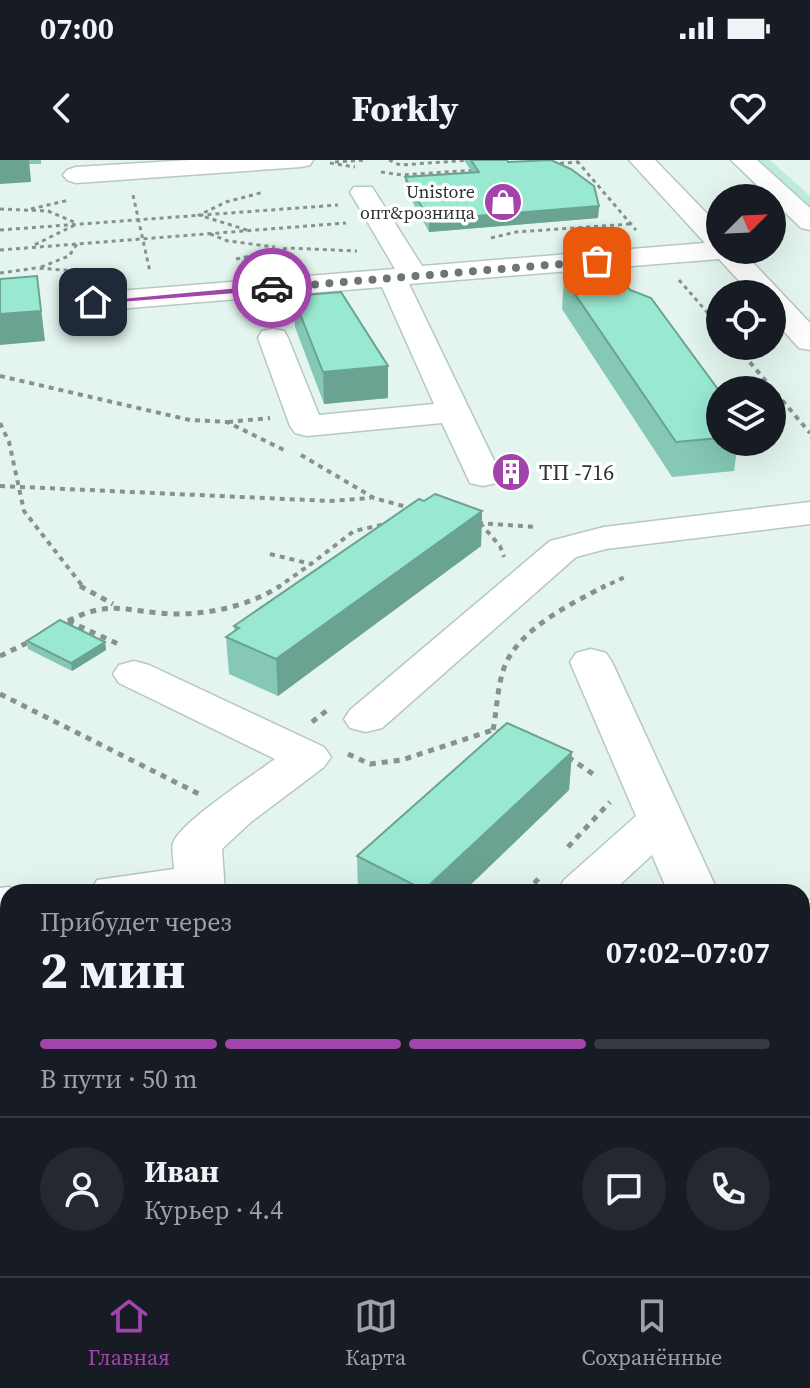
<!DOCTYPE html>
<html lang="ru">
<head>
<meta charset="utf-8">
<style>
	:root { --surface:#171b24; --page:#242831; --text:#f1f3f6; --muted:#9ea1a6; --line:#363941; --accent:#a244ac }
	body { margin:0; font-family:"Source Serif 4",serif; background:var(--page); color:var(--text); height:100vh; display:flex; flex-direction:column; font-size:30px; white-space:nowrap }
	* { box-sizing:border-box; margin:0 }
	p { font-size:26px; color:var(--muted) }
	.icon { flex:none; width:44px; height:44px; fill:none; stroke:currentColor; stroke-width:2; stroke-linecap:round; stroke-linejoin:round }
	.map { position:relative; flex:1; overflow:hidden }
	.side { position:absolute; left:0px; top:724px; width:810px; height:392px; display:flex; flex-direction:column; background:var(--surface); border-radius:24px 24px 0 0; box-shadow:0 8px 32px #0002 }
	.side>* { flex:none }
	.needle { width:52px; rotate:66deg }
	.controls { position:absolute; left:706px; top:24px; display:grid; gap:16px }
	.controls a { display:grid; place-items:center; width:80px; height:80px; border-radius:50%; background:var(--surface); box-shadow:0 8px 32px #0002; font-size:40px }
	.pin { position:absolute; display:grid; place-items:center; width:68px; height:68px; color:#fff; margin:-34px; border-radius:16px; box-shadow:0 4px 12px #0006 }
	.courier { position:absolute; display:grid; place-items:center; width:80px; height:80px; margin:-40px; border:6px solid #a244ac; border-radius:50%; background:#fff; color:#222; box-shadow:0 2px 10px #0007 }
	.summary em { font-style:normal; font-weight:700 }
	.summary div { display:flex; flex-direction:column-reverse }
	.summary { display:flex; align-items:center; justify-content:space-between; height:136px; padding:0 40px }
	h1 { font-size:52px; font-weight:700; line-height:60px }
	.bar { display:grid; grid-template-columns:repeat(4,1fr); gap:12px 8px; align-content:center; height:96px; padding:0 40px }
	.bar i { height:10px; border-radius:6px; background:var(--line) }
	.bar .current { background:var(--accent) }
	.bar p { grid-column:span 4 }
	.line { display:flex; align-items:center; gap:20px; padding:0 40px; border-top:2px solid var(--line) }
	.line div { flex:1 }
	.round { display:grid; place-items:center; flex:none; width:84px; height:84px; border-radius:42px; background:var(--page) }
	.status { display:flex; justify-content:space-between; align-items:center; height:56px; padding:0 40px; background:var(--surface); direction:ltr }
	.status svg { height:22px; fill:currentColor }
	header { display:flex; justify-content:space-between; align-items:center; height:104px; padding:0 40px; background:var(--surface); font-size:36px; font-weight:700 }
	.dock { display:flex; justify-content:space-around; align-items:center; height:112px; border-top:2px solid var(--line); background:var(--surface); font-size:22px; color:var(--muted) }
	.dock a { display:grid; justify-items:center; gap:4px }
	.dock .current { color:var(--accent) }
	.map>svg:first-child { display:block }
	.green { fill:#bdecdd }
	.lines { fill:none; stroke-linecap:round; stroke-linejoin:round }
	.minor-casing { stroke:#b7c7c1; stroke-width:3 }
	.major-casing { stroke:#b7c7c1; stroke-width:3 }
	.path-far3 { stroke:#87928f; stroke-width:3; stroke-dasharray:4 4; stroke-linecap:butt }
	.path-far2 { stroke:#87928f; stroke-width:4; stroke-dasharray:5 5; stroke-linecap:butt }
	.path-far1 { stroke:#87928f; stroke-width:5; stroke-dasharray:6 6; stroke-linecap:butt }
	.path { stroke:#87928f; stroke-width:6; stroke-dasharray:8 8; stroke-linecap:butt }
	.minor { fill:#fff; fill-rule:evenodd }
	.major { fill:#fff; fill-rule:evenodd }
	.wall { fill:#84c8b5 }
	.shaded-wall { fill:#6ba393 }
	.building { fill:#99e9d2; stroke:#6ba393; stroke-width:2 }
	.route { fill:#a244ac }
	.done { stroke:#6c7673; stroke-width:8; stroke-dasharray:0 14.4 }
	.labels { text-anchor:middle; stroke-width:7; stroke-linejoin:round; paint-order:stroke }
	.far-poi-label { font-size:18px; fill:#2c3230; stroke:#fff; text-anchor:end }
	.poi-label { font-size:22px; fill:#2c3230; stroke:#fff; text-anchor:start }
</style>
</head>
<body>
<div class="status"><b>07:00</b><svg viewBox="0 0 49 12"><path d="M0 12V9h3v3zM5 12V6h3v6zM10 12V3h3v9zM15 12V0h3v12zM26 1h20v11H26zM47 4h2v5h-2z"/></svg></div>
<header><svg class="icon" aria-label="back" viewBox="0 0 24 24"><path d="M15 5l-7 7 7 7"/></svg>Forkly<svg class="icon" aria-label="heart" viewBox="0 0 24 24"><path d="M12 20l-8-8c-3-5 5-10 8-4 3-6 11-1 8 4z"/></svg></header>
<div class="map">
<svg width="810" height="1116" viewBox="0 0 810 1116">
	<rect width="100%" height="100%" fill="#e4f5ef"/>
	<!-- green -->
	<path class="green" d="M756 0H770L810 36V49Z"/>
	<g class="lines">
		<!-- minor casing -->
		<g class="minor-casing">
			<g id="minor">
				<path d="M190 0H313L310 5 301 7 76 23 67 20 63 15 67 10 76 7Z"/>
				<path d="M629 0H655L720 67V90H741L810 163V190L799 188 772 158V134H751L719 99 409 124 501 315 496 323 483 326 470 323 442 263 307 276 295 273 290 266 258 178 262 171 273 169 284 171 288 178 319 255 434 244 382 127 93 151 83 148 78 142 83 136 93 133 395 109 350 32 354 27H372L422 106 705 83Z"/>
				<path d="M810 342V364L606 389 576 397 382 568 366 572 350 568 344 559 350 550 550 381 604 367Z"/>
				<path d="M591 489 606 493 612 502 718 732H668L652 695 612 732H557L564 720 636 656 570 502 576 493Z"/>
				<path d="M134 501 149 505 324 587 331 597 324 607 251 662 222 689 225 732H90L97 720 174 709C174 701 171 690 173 683 180 662 255 614 275 599L119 523 113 514 119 505Z"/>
				<path d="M8 727 26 732H8V761L0 762V728Z"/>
				<path d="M810 740V776L802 777V741Z"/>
				<path d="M810 851V893L802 894V852Z"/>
				<path d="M810 910V954L802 955V911Z"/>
				<path d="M802 966 810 969V1034L802 1032Z"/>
				<path d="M5 979 8 980V1108H33V1116H0V980Z"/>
			</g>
		</g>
		<!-- major casing -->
		<g class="major-casing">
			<path id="major" d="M731 0H757L810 48V70L801 68Z"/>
		</g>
		<!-- path-far3 -->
		<g class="path-far3">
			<path d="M389 0 400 5 472 0"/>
			<path d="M577 1 636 70"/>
			<path d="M335 2 365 0"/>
			<path d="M330 3 355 7"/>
			<path d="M552 4 578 2"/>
			<path d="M381 12 402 15 475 10"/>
			<path d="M133 35 150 112"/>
			<path d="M0 49 48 51 74 62 75 65 34 85"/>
			<path d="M31 49 69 40"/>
			<path d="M0 70 338 45"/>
			<path d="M247 70 199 55 226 42 264 32"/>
			<path d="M210 74 228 81 275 87"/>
			<path d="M491 78 516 72 631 64"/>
			<path d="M0 90 346 63"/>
			<path d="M236 99 288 88 357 91"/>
			<path d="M41 107 69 96 77 84"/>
			<path d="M0 113 36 108 92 112"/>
			<path d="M679 120 720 167"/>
			<path d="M736 186 739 189"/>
		</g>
		<!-- path-far2 -->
		<g class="path-far2">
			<path d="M737 187 810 273"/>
			<path d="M0 216 190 260 227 262 288 292"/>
			<path d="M228 262 270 258"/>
			<path d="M0 263 9 282 24 351 84 428"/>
			<path d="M301 295 374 338 414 349"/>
			<path d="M0 326 330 341 371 338"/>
			<path d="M478 363 536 367"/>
			<path d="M480 363 500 386 504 397"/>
			<path d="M270 394 311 404 354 371 386 364"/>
			<path d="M277 428 311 404"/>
			<path d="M601 428 625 417"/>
		</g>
		<!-- path-far1 -->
		<g class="path-far1">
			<path d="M80 426 113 444"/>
			<path d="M68 461 118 484"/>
			<path d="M68 461C106 442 119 449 159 453 199 457 246 448 280 426"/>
			<path d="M0 496 31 481"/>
			<path d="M0 534 199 634"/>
			<path d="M312 562 330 548"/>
			<path d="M493 570C497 550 497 528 504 508 518 469 571 444 605 426"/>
			<path d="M348 594 370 604 402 600 493 570 502 573"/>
			<path d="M568 597 596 616"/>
			<path d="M568 687 610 642"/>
			<path d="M526 732 542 715"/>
		</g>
		<!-- path -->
		<g class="path">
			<path d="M0 918 8 917"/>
			<path d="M721 1108 736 1116"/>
			<path d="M252 1116 299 1108"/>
			<path d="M562 1116 604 1108"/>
		</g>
		<!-- minor -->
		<use href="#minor" class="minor"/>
		<!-- major -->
		<use href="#major" class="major"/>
	</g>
	<!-- wall -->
	<g class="wall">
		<path d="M0 0H41V4H29L31 22Z"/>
		<path d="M464 0H507L508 2 599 46 598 58 429 72 405 28V17L472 12Z"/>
		<path d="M564 118 720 232V282H738L734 311 672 317 562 149Z"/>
		<path d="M293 136 388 206V238L324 244 295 167Z"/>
		<path d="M424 341 482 351 481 386 278 536 229 514 226 477 234 471V466Z"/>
		<path d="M27 481 105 482 106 490 72 511 28 489Z"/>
		<path d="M572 592 569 630 463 732H358L357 696Z"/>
	</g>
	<!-- shaded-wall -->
	<g class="shaded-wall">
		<path d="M0 0H29L31 22 0 24Z"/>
		<path d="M599 46 598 58 429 72V60Z"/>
		<path d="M37 116 45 181 0 185V154Z"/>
		<path d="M388 206V238L324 244 323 212Z"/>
		<path d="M482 351 481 386 278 536 276 499Z"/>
		<path d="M105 482 106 490 72 511 71 503Z"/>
		<path d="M572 592 569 630 463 732H424V730Z"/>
		<path d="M8 816V857L0 858V817Z"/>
	</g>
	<!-- building -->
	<g class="building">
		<path d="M471 0H507L508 2 551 0 571 9 594 26 599 46 429 60 405 17 479 12Z"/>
		<path d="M618 114 630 130 651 138 720 232V278L676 282 564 118Z"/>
		<path d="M37 116 41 151 0 154V119Z"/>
		<path d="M341 132 388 206 323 212 293 136Z"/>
		<path d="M435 334 482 351 276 499 226 477 239 468 234 466 419 339 424 341Z"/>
		<path d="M60 460 105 482 71 503 27 481Z"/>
		<path d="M507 563 572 592 424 730 357 696Z"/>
		<path d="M8 758V816L0 817V759Z"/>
	</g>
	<!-- route -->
	<path class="route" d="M272 125 275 130 93 144 89 142Z"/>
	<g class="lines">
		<!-- done -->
		<path class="done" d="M272 128 597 101"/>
	</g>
	<!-- icons -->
	<defs>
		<g id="shop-disc" transform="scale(2)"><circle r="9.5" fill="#a244ac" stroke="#fff"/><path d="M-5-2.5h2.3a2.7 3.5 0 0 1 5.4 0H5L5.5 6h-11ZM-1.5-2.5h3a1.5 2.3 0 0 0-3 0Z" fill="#fff"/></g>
		<g id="building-disc" transform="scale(2)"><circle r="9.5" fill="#a244ac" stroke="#fff"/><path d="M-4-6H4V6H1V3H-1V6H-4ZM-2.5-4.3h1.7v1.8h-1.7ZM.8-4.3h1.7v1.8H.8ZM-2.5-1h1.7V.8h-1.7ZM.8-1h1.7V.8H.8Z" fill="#fff"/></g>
	</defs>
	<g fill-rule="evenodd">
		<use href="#shop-disc" x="503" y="42"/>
		<use href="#building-disc" x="511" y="312"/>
	</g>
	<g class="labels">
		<!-- far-poi labels -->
		<g class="far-poi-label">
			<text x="475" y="38">Unistore<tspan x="475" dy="21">опт&amp;розница</tspan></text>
		</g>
		<!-- poi labels -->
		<g class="poi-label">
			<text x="539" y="320">ТП -716</text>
		</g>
	</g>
</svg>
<div class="controls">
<a><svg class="needle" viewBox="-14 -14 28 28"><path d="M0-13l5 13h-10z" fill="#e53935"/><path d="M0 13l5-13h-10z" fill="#9ea1a6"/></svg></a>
<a><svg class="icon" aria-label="locate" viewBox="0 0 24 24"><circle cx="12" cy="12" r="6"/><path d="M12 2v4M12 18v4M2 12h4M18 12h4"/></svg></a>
<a><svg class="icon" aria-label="layers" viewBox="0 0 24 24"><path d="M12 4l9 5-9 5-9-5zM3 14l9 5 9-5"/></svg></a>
</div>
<div class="pin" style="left:597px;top:101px;background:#ea580c"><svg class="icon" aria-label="bag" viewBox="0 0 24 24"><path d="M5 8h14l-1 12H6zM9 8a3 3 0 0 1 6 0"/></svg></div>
<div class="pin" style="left:93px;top:142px;background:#1f2937"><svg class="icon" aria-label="home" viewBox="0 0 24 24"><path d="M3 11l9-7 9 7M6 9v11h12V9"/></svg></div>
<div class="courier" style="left:272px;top:128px"><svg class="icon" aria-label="car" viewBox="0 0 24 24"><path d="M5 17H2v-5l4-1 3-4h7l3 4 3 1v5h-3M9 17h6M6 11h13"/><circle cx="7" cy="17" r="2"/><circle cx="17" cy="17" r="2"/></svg></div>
<section class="side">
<div class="summary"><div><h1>2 мин</h1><p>Прибудет через</p></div><em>07:02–07:07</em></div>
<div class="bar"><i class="current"></i><i class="current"></i><i class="current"></i><i></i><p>В пути · 50 m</p></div>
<div class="line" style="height:144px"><a class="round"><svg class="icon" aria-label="person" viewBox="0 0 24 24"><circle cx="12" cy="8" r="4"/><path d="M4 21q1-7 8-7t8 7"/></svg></a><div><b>Иван</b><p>Курьер · 4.4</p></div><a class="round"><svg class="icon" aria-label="chat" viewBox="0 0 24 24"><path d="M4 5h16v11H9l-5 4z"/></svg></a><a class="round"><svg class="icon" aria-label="phone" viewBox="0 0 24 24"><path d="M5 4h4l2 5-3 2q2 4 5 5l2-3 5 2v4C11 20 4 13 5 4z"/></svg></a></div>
</section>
</div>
<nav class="dock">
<a class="current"><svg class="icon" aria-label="home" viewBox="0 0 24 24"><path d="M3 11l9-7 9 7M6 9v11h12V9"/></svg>Главная</a>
<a><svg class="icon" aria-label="map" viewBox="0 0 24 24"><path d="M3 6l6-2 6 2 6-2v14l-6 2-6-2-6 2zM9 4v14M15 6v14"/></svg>Карта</a>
<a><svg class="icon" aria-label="saved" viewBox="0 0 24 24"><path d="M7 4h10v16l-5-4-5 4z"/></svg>Сохранённые</a>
</nav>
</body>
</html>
